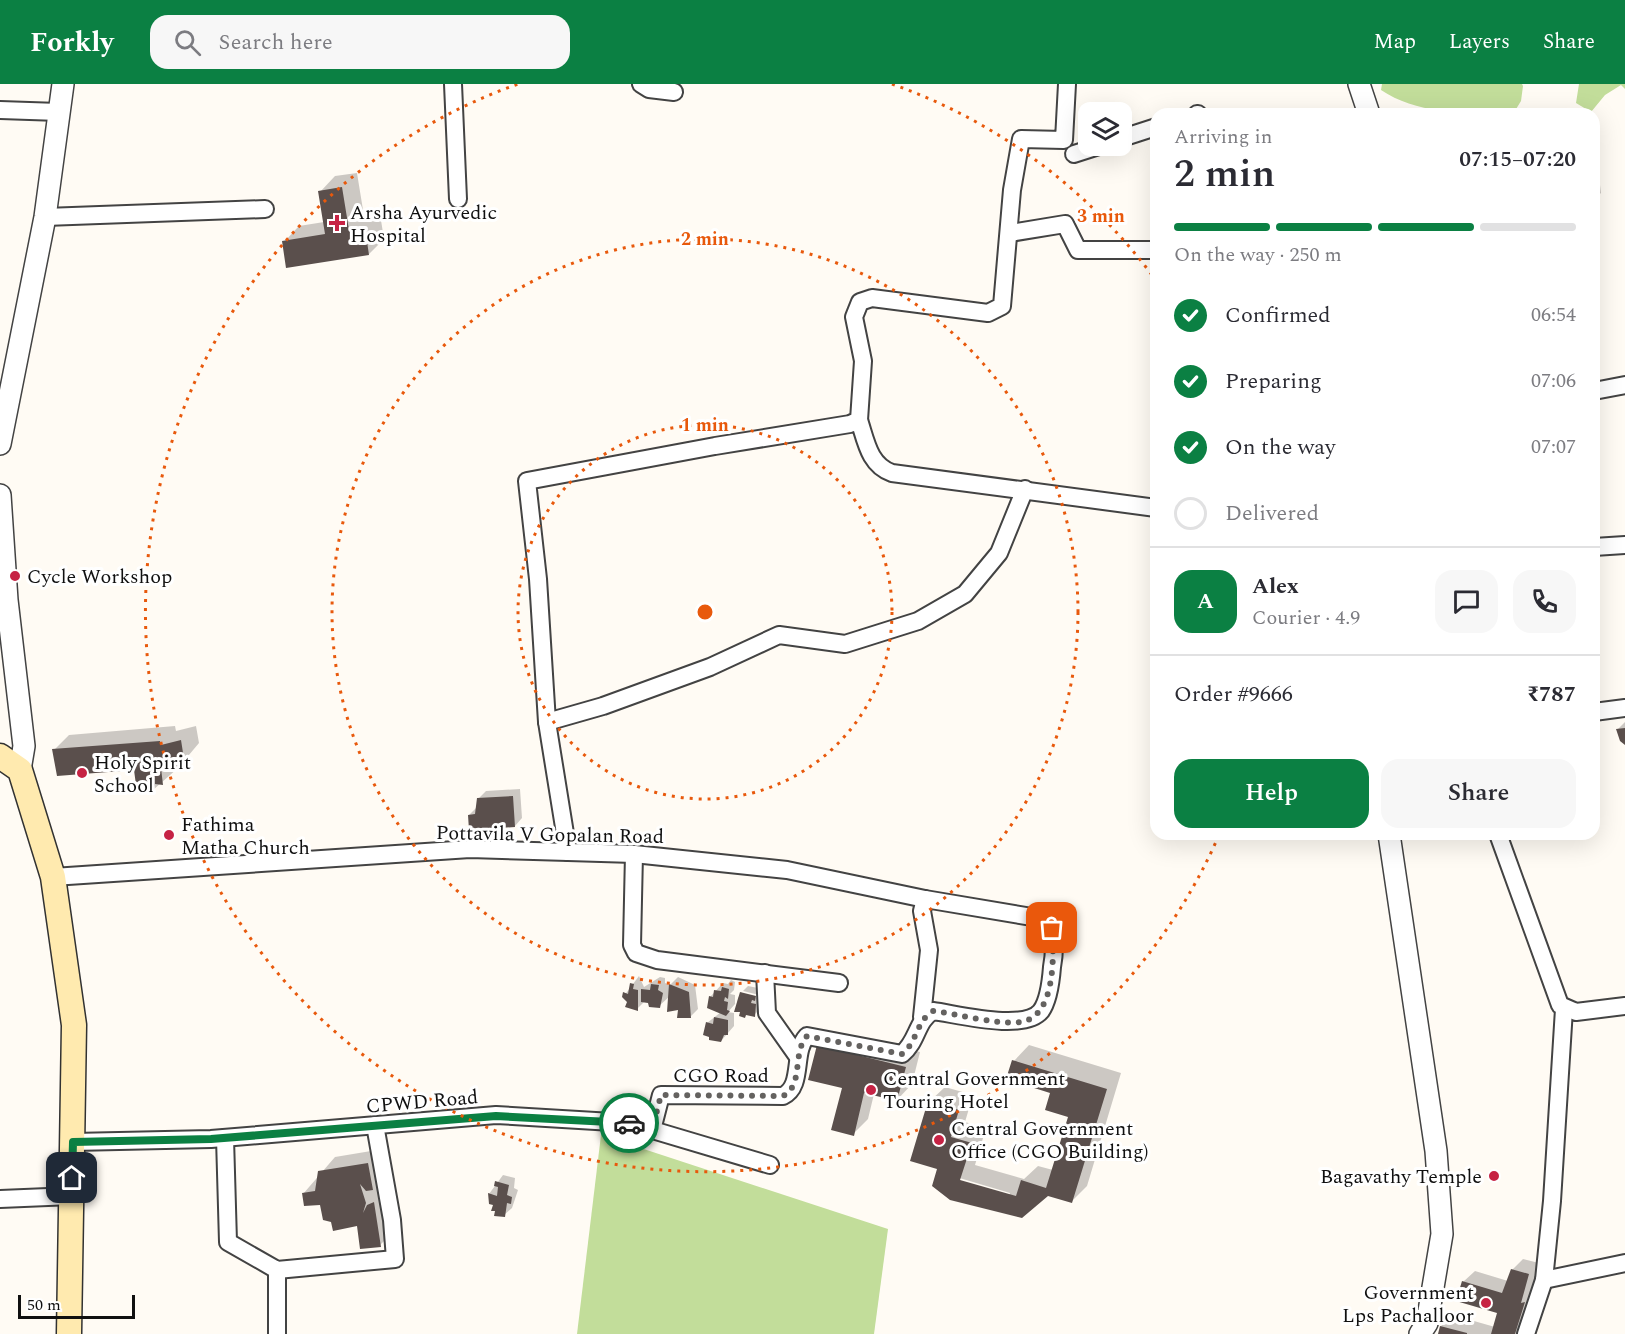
<!DOCTYPE html>
<html lang="en">
<head>
<meta charset="utf-8">
<style>
	:root { --surface:#fff; --page:#f7f7f7; --text:#2b2b33; --muted:#7c7c81; --line:#e1e1e2; --accent:#0b8043 }
	body { margin:0; font-family:Spectral,serif; background:var(--page); color:var(--text); height:100vh; display:flex; flex-direction:column; font-size:22px; white-space:nowrap }
	* { box-sizing:border-box; margin:0 }
	p { font-size:20px; color:var(--muted) }
	.icon { flex:none; width:33px; height:33px; fill:none; stroke:currentColor; stroke-width:2; stroke-linecap:round; stroke-linejoin:round }
	.map { position:relative; flex:1; overflow:hidden }
	.drawer { position:absolute; left:1150px; top:24px; width:450px; height:732px; display:flex; flex-direction:column; background:var(--surface); border-radius:18px; box-shadow:0 6px 24px #0002 }
	.drawer>* { flex:none }
	.fabs { position:absolute; left:1078px; top:18px; display:grid; gap:12px }
	.fabs a { display:grid; place-items:center; width:54px; height:54px; border-radius:12px; background:var(--surface); box-shadow:0 6px 24px #0002; font-size:30px }
	.scale { position:absolute; left:18px; bottom:15px; width:117px; box-sizing:border-box; padding-left:6px; border:3px solid #101010; border-top:0; font-size:16px; line-height:21px; white-space:nowrap; color:#101010; -webkit-text-stroke:4px #fff; paint-order:stroke }
	.pin { position:absolute; display:grid; place-items:center; width:51px; height:51px; color:#fff; margin:-26px; border-radius:12px; box-shadow:0 3px 9px #0006 }
	.courier { position:absolute; display:grid; place-items:center; width:60px; height:60px; margin:-30px; border:4px solid #0b8043; border-radius:50%; background:#fff; color:#222; box-shadow:0 2px 8px #0007 }
	.summary em { font-style:normal; font-weight:600 }
	.summary div { display:flex; flex-direction:column-reverse }
	.summary { display:flex; align-items:center; justify-content:space-between; height:102px; padding:0 24px }
	h1 { font-size:39px; font-weight:600; line-height:45px }
	.bar { display:grid; grid-template-columns:repeat(4,1fr); gap:9px 6px; align-content:center; height:72px; padding:0 24px }
	.bar i { height:8px; border-radius:4px; background:var(--line) }
	.bar .active { background:var(--accent) }
	.bar p { grid-column:span 4 }
	.line { display:flex; align-items:center; gap:15px; padding:0 24px; border-top:2px solid var(--line) }
	.line div { flex:1 }
	.round { display:grid; place-items:center; flex:none; width:63px; height:63px; border-radius:18px; background:var(--page) }
	ol { padding:0 24px; list-style:none }
	li { display:flex; align-items:center; gap:18px; height:66px }
	li p { margin-inline-start:auto }
	li .icon { padding:6px; border-radius:50%; background:var(--accent); color:#fff; stroke-width:4 }
	li:last-child { color:var(--muted) }
	li i { width:33px; height:33px; border:3px solid var(--line); border-radius:50% }
	.action { display:flex; gap:12px; margin-top:auto; padding:12px 24px }
	.action a { flex:1; height:69px; border-radius:18px; background:var(--accent); color:#fff; font-size:24px; font-weight:600; line-height:69px; text-align:center }
	.action a+a { background:var(--page); color:var(--text) }
	header { display:flex; align-items:center; gap:36px; box-sizing:border-box; height:84px; padding:0 30px; background:var(--accent); color:#fff }
	header strong { font-size:28px }
	nav { display:flex; gap:33px; margin-inline-start:auto; font-size:21px }
	.search { width:420px; height:54px; background:var(--page); display:flex; align-items:center; gap:15px; box-sizing:border-box; padding:0 21px; border-radius:18px; color:var(--muted); font-size:22px }
	.map>svg:first-child { display:block }
	.forest { fill:#c2dd9a }
	.shadow { fill:#0003; fill-rule:evenodd }
	.building { fill:#5a4f4c }
	.lines { fill:none; stroke-linecap:round; stroke-linejoin:round }
	.minor-casing { stroke:#434343; stroke-width:20 }
	.tertiary-casing { stroke:#434343; stroke-width:24 }
	.secondary-casing { stroke:#323232; stroke-width:27 }
	.minor { stroke:#fff; stroke-width:16 }
	.tertiary { stroke:#fff; stroke-width:21 }
	.secondary { stroke:#ffeaaf; stroke-width:24 }
	.done { stroke:#646260; stroke-width:6; stroke-dasharray:0 10.8 }
	.route { stroke:#0b8043; stroke-width:8 }
	.ring { fill:none; stroke:#e8590c; stroke-width:3; stroke-dasharray:3 6 }
	.poi-dot { fill:#c62344; stroke:#fff; stroke-width:2 }
	.labels { text-anchor:middle; stroke-width:6; stroke-linejoin:round; paint-order:stroke }
	.poi-label { font-size:20px; fill:#101010; stroke:#fff; text-anchor:start }
	.street-label { font-size:20px; fill:#101010; stroke:#fff }
	.centre { fill:#e8590c; stroke:#fff; stroke-width:3 }
	.ring-label { font-size:18px; text-anchor:middle; font-weight:bold; fill:#e8590c; stroke:#fff; stroke-width:6; stroke-linejoin:round; paint-order:stroke }
</style>
</head>
<body>
<header>
<strong>Forkly</strong>
<div class="search"><svg class="icon" aria-label="search" viewBox="0 0 24 24"><circle cx="10" cy="10" r="6"/><path d="M15 15l6 6"/></svg>Search here</div>
<nav><a>Map</a><a>Layers</a><a>Share</a></nav>
</header>
<div class="map">
<svg width="1625" height="1250" viewBox="0 0 1625 1250">
	<rect width="100%" height="100%" fill="#fffbf4"/>
	<!-- forest -->
	<g class="forest">
		<path d="M1382 0H1522L1523 2 1521 17 1513 30C1470 30 1418 31 1381 6Z"/>
		<path d="M1579 0H1625V5L1621 1 1605 11 1591 28 1576 19Z"/>
		<path d="M601 1051 888 1145 874 1250H577Z"/>
	</g>
	<!-- shadow -->
	<g class="shadow">
		<path d="M1598 85 1601 109 1594 115V86Z"/>
		<path d="M357 89 364 132 380 130 384 155 369 170 284 158 299 142 324 138 320 108 335 92Z"/>
		<path d="M1625 638V659L1618 645Z"/>
		<path d="M175 642 176 647 196 642 199 659 178 684 153 706 135 684 54 666 69 651Z"/>
		<path d="M520 705 522 734 515 742 469 731 479 721V714L486 707Z"/>
		<path d="M639 892 644 903 660 893 665 894V899L670 901 678 893 695 901 698 925 691 932 680 925 670 912 659 922 645 917 637 925 624 912Z"/>
		<path d="M731 896 735 898 734 906 730 910 735 911V920L728 928 734 929V942L721 957 707 939 721 928 710 913 723 899 728 900Z"/>
		<path d="M748 902 763 905 759 911 743 907Z"/>
		<path d="M742 908V910L762 915 761 924 754 931 736 926 738 914Z"/>
		<path d="M833 947 920 968 912 1000 897 1016 874 1010 868 1035 853 1050 843 1003 818 962Z"/>
		<path d="M1029 961 1121 989 1087 1102 1071 1118 1048 1110 1022 1132 951 1114 933 1101 938 1084 912 1076 929 1018 945 1003 973 1011 965 1038 986 1044 975 1081 1024 1095 1038 1082 1053 1086 1070 1032 1047 1025 1052 1008 1008 994 1014 977ZM956 1093 1010 1109 1009 1112 961 1097Z"/>
		<path d="M383 1065 378 1112 384 1106 395 1146 380 1161 359 1140 332 1136 321 1120 303 1110 335 1073Z"/>
		<path d="M503 1091 515 1094 514 1104 518 1106 512 1124 504 1131 489 1110Z"/>
		<path d="M1523 1175 1539 1179 1531 1209 1535 1208 1521 1250H1439L1441 1242 1453 1231 1495 1243 1499 1228 1463 1198 1475 1187 1508 1197 1512 1186Z"/>
	</g>
	<!-- building -->
	<g class="building">
		<path d="M342 103 349 146 365 144 369 171 286 184 282 157 325 150 318 107Z"/>
		<path d="M1625 644V661L1620 657 1616 645Z"/>
		<path d="M181 656 184 675 178 677V683L161 684 163 701 155 700 153 708 144 706 143 698 136 701 134 686 57 692 52 665 160 657 161 661Z"/>
		<path d="M513 712 515 743 469 746 468 731 475 730 477 714Z"/>
		<path d="M630 899 634 900 633 905 638 906V927L625 923 627 918 622 913 623 908 628 910Z"/>
		<path d="M651 900 659 901 658 906 663 909 660 924 649 923 648 919 641 918V905L650 906Z"/>
		<path d="M669 900 689 908 691 934H677L678 926 667 928Z"/>
		<path d="M722 903 729 905 728 915 725 913 724 917 728 918 727 926 730 927 726 932 707 924 709 912 713 913 714 906 721 907Z"/>
		<path d="M740 908 756 912 755 917 752 916 751 919 756 920 755 933 746 931 745 934 739 932 740 928H734Z"/>
		<path d="M714 933 728 936V951H724L721 958 709 956V953L703 951 706 938 713 940Z"/>
		<path d="M817 961 906 983 897 1017 864 1009 854 1052 831 1046 842 1004 808 996Z"/>
		<path d="M1012 976 1107 1005 1072 1119 1048 1112 1022 1134 950 1116 932 1102 937 1085 910 1077 928 1017 959 1026 951 1053 972 1059 960 1096 1016 1112 1021 1096 1046 1104 1068 1033 1045 1026 1050 1009 1006 995Z"/>
		<path d="M368 1079 373 1106 366 1107 360 1100 366 1119 363 1129 367 1121 374 1118 381 1163 360 1165 357 1142 333 1147 331 1138 323 1136 320 1121 304 1122 302 1109 315 1107 318 1087Z"/>
		<path d="M495 1097 509 1101 507 1111 512 1113 511 1120 507 1119 505 1133 494 1132 495 1127H491L493 1121 489 1120 488 1109 497 1112 498 1103 494 1102Z"/>
		<path d="M1511 1185 1529 1190 1521 1219 1525 1218 1515 1250H1491L1497 1229 1456 1217 1462 1197 1502 1209Z"/>
		<path d="M1440 1242 1467 1249V1250H1438Z"/>
	</g>
	<g class="lines">
		<!-- minor casing -->
		<g class="minor-casing">
			<g id="minor">
				<path d="M453 0 458 115"/>
				<path d="M641 0 649 5 674 8"/>
				<path d="M0 26 59 28"/>
				<path d="M1197 30H1198"/>
				<path d="M1122 54 1156 43"/>
				<path d="M1074 70 1099 62"/>
				<path d="M45 133 265 125"/>
				<path d="M1010 149 1065 140 1078 166H1156"/>
				<path d="M1594 307 1625 301"/>
				<path d="M859 336C866 357 869 381 892 389L1156 424"/>
				<path d="M1594 463 1625 461"/>
				<path d="M1594 628 1625 624"/>
				<path d="M547 638 603 622 710 583 779 551 845 560 918 537 965 510 999 469 1025 405"/>
				<path d="M1498 750 1560 921 1576 928 1625 922"/>
				<path d="M568 768 547 638 538 495 527 397 715 362 850 340 859 336 863 277 854 233 860 218 872 214 988 229 1002 222 1012 106 1021 55 1064 56 1067 0"/>
				<path d="M634 770 632 861 636 869 657 876 839 899"/>
				<path d="M53 793 470 765 568 768 634 770 787 786 925 815 1044 835C1056 848 1055 866 1052 883 1051 896 1049 916 1041 927 1024 948 957 930 933 927 916 937 918 957 902 970L807 952C792 968 804 1002 783 1012L661 1011 652 1046"/>
				<path d="M765 889 767 929 798 973"/>
				<path d="M922 933 929 866 922 827 925 815"/>
				<path d="M225 1054 228 1158 277 1186 395 1175 392 1136 375 1041"/>
				<path d="M73 1058 211 1055 496 1031 629 1039 770 1081"/>
				<path d="M0 1115 72 1112"/>
				<path d="M277 1186V1250"/>
				<path d="M1544 1196 1625 1179"/>
				<path d="M1526 1250 1544 1196 1552 1117 1564 925"/>
			</g>
		</g>
		<!-- tertiary casing -->
		<g class="tertiary-casing">
			<g id="tertiary">
				<path d="M1359 0 1369 30"/>
				<path d="M0 360 45 133 63 0"/>
				<path d="M0 411 7 516 24 662 20 686"/>
				<path d="M1389 750 1436 1067 1442 1150 1427 1239 1420 1250"/>
			</g>
		</g>
		<!-- secondary casing -->
		<g class="secondary-casing">
			<path id="secondary" d="M0 672 20 686 53 793 74 941 69 1250"/>
		</g>
		<!-- minor -->
		<use href="#minor" class="minor"/>
		<!-- tertiary -->
		<use href="#tertiary" class="tertiary"/>
		<!-- secondary -->
		<use href="#secondary" class="secondary"/>
	</g>
	<g class="lines">
		<!-- done -->
		<path class="done" d="M629 1039 652 1046 661 1011 783 1012C804 1002 792 968 807 952L902 970C918 957 916 937 933 927 959 930 996 941 1021 938 1056 933 1054 870 1052 844"/>
		<!-- route -->
		<path class="route" d="M72 1094 73 1058 211 1055 496 1032 629 1039"/>
	</g>
	<!-- distance rings -->
	<g class="ring">
		<circle cx="705" cy="528" r="187"/>
		<circle cx="705" cy="528" r="373"/>
		<path d="M1219 751A560 560 0 1 1 518 0M892 0A560 560 0 0 1 1155 195"/>
	</g>
	<!-- markers -->
	<g class="poi-dot">
		<path d="M334 130h6v6h6v6h-6v6h-6v-6h-6v-6h6z"/>
		<circle cx="15" cy="492" r="6"/>
		<circle cx="82" cy="689" r="6"/>
		<circle cx="169" cy="751" r="6"/>
		<circle cx="871" cy="1006" r="6"/>
		<circle cx="939" cy="1056" r="6"/>
		<circle cx="1494" cy="1092" r="6"/>
		<circle cx="1486" cy="1219" r="6"/>
	</g>
	<g class="labels">
		<!-- poi labels -->
		<g class="poi-label">
			<text x="350" y="135">Arsha Ayurvedic<tspan x="350" dy="23">Hospital</tspan></text>
			<text x="27" y="499">Cycle Workshop</text>
			<text x="94" y="685">Holy Spirit<tspan x="94" dy="23">School</tspan></text>
			<text x="181" y="747">Fathima<tspan x="181" dy="23">Matha Church</tspan></text>
			<text x="883" y="1001">Central Government<tspan x="883" dy="23">Touring Hotel</tspan></text>
			<text x="951" y="1051">Central Government<tspan x="951" dy="23">Office (CGO Building)</tspan></text>
			<text x="1482" y="1099" text-anchor="end">Bagavathy Temple</text>
			<text x="1474" y="1215" text-anchor="end">Government<tspan x="1474" dy="23">Lps Pachalloor</tspan></text>
		</g>
		<!-- street labels -->
		<g class="street-label">
			<text transform="translate(550 750) rotate(1)" y="7">Pottavila V Gopalan Road</text>
			<text x="721" y="998">CGO Road</text>
			<text transform="translate(422 1017) rotate(-5)" y="7">CPWD Road</text>
		</g>
	</g>
	<circle cx="705" cy="528" r="9" class="centre"/>
	<g class="ring-label">
		<text x="1101" y="138">3 min</text>
		<text x="705" y="161">2 min</text>
		<text x="705" y="347">1 min</text>
	</g>
</svg>
<div class="fabs">
<a><svg class="icon" aria-label="layers" viewBox="0 0 24 24"><path d="M12 4l9 5-9 5-9-5zM3 14l9 5 9-5"/></svg></a>
</div>
<div class="scale">50 m</div>
<div class="pin" style="left:1052px;top:844px;background:#ea580c"><svg class="icon" aria-label="bag" viewBox="0 0 24 24"><path d="M5 8h14l-1 12H6zM9 8a3 3 0 0 1 6 0"/></svg></div>
<div class="pin" style="left:72px;top:1094px;background:#1f2937"><svg class="icon" aria-label="home" viewBox="0 0 24 24"><path d="M3 11l9-7 9 7M6 9v11h12V9"/></svg></div>
<div class="courier" style="left:629px;top:1039px"><svg class="icon" aria-label="car" viewBox="0 0 24 24"><path d="M5 17H2v-5l4-1 3-4h7l3 4 3 1v5h-3M9 17h6M6 11h13"/><circle cx="7" cy="17" r="2"/><circle cx="17" cy="17" r="2"/></svg></div>
<section class="drawer">
<div class="summary"><div><h1>2 min</h1><p>Arriving in</p></div><em>07:15–07:20</em></div>
<div class="bar"><i class="active"></i><i class="active"></i><i class="active"></i><i></i><p>On the way · 250 m</p></div>
<ol>
<li><svg class="icon" aria-label="check" viewBox="0 0 24 24"><path d="M5 12l5 5 9-10"/></svg>Confirmed<p>06:54</p></li>
<li><svg class="icon" aria-label="check" viewBox="0 0 24 24"><path d="M5 12l5 5 9-10"/></svg>Preparing<p>07:06</p></li>
<li><svg class="icon" aria-label="check" viewBox="0 0 24 24"><path d="M5 12l5 5 9-10"/></svg>On the way<p>07:07</p></li>
<li><i></i>Delivered</li>
</ol>
<div class="line" style="height:108px"><b class="round" style="background:var(--accent);color:#fff">A</b><div><b>Alex</b><p>Courier · 4.9</p></div><a class="round"><svg class="icon" aria-label="chat" viewBox="0 0 24 24"><path d="M4 5h16v11H9l-5 4z"/></svg></a><a class="round"><svg class="icon" aria-label="phone" viewBox="0 0 24 24"><path d="M5 4h4l2 5-3 2q2 4 5 5l2-3 5 2v4C11 20 4 13 5 4z"/></svg></a></div>
<div class="line" style="height:78px"><div>Order #9666</div><b>₹787</b></div>
<div class="action"><a>Help</a><a>Share</a></div>
</section>
</div>
</body>
</html>
